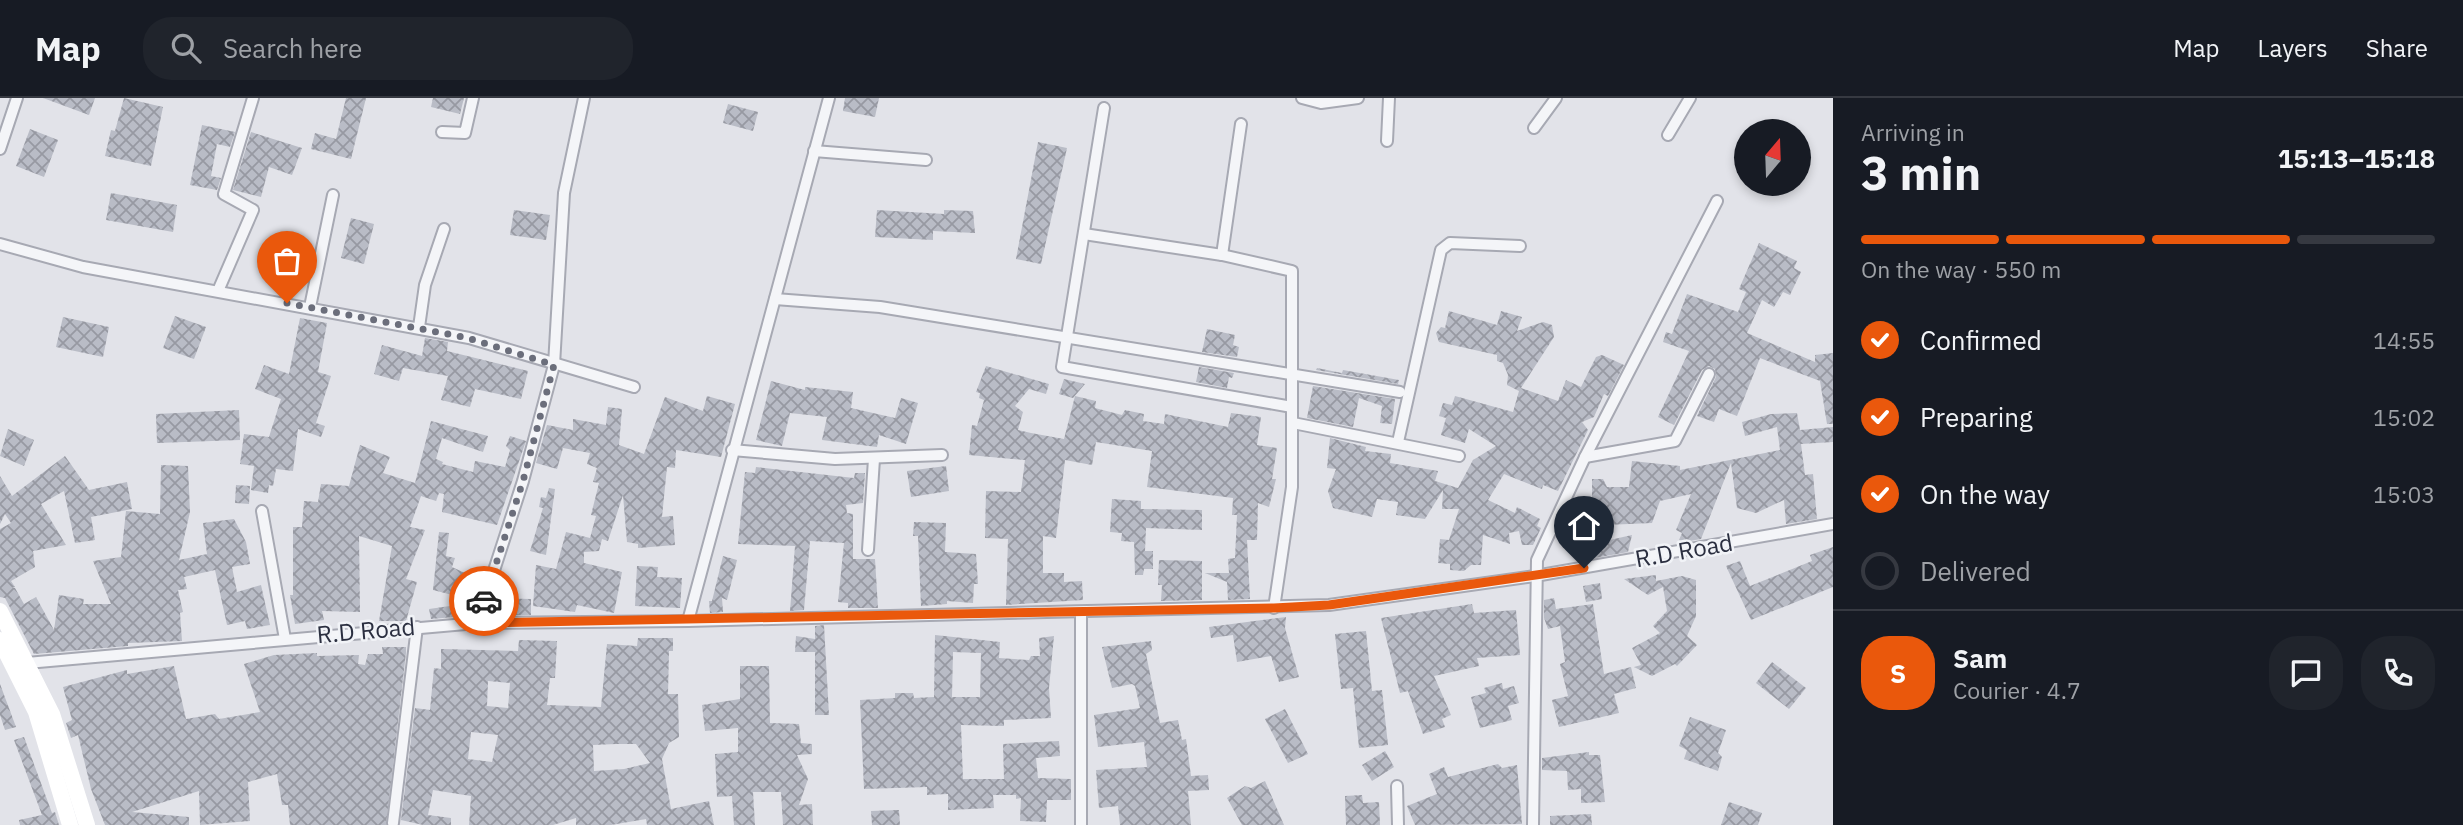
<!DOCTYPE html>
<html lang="en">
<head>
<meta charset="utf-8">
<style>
	:root { --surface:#171b24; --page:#20242c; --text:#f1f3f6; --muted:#9ea1a6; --line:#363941; --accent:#ea580c }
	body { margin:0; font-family:"IBM Plex Sans",sans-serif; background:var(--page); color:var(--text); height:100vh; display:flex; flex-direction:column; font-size:26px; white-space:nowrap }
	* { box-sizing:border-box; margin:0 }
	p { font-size:23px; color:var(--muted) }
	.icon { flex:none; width:38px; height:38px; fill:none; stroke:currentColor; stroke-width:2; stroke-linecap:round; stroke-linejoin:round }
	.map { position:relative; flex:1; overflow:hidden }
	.sheet { display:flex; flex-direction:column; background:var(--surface); width:630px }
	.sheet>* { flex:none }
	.needle { width:46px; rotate:19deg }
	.fabs { position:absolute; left:1734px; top:21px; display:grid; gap:14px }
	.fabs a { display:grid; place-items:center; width:77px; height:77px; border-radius:50%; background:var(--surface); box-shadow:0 4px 10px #0003; font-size:35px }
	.pin { position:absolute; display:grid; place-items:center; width:60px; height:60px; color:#fff; margin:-72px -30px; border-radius:50% 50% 50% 0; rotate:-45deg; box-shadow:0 0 7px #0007 }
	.pin .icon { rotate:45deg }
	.courier { position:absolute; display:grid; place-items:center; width:70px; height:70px; margin:-35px; border:5px solid #ea580c; border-radius:50%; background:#fff; color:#222; box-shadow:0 2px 9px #0007 }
	.overview em { font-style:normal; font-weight:700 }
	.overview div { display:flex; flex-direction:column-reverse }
	.overview { display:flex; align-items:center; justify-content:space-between; height:119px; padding:0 28px }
	h1 { font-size:46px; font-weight:700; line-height:52px }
	.bar { display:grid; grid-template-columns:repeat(4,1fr); gap:10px 7px; align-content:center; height:84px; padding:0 28px }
	.bar i { height:9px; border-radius:5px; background:var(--line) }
	.bar .selected { background:var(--accent) }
	.bar p { grid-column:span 4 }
	.line { display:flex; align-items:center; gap:18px; padding:0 28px; border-top:2px solid var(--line) }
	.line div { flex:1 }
	.round { display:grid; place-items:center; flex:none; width:74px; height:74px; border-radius:28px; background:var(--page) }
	ol { padding:0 28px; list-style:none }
	li { display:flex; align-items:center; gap:21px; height:77px }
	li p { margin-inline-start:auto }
	li .icon { padding:7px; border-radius:50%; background:var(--accent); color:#fff; stroke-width:4 }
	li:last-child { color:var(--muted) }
	li i { width:38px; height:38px; border:4px solid var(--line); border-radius:50% }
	header { display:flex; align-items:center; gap:42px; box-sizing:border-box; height:98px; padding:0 35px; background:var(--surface); border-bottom:2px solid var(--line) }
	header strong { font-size:33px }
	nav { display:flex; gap:38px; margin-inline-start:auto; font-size:24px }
	.search { width:490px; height:63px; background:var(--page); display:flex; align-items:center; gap:18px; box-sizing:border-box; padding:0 24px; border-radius:28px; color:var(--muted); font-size:26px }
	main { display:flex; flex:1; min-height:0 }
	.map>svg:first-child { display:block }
	.building { fill:url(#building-cross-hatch); fill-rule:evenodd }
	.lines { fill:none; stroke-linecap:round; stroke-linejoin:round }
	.street-casing { stroke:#a7a9b3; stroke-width:14 }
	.street { stroke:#f4f5f8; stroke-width:10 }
	.secondary { stroke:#fff; stroke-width:16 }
	.done { stroke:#6b6e7b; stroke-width:7; stroke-dasharray:0 12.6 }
	.route { stroke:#ea580c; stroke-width:9 }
	.labels { text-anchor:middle; stroke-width:5; stroke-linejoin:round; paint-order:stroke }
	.street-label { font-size:24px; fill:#2b2f40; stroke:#f1f3f7 }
</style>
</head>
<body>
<header>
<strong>Map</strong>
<div class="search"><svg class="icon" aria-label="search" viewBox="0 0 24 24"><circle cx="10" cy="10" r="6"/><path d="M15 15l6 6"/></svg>Search here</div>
<nav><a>Map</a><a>Layers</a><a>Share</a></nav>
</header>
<main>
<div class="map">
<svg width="1833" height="727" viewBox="0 0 1833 727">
	<defs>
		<pattern id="building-cross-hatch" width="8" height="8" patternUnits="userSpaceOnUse" patternTransform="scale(1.75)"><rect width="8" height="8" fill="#b9bcc6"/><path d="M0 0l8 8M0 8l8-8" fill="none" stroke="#9799a2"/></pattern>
	</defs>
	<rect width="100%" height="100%" fill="#e2e3e9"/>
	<!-- building -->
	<g class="building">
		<path d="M43 0H95L89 17Z"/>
		<path d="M124 0 163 9 151 68 105 58 111 32 115 33Z"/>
		<path d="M346 0H366L351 61 311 51 315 35 336 41Z"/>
		<path d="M433 0H464L460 16 431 9Z"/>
		<path d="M845 0H879L875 19 843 13Z"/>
		<path d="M728 6 758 14 753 33 723 25Z"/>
		<path d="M202 27 235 34 230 49 217 46 211 78 221 80 217 92 190 87Z"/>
		<path d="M30 31 58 42 44 79 16 68Z"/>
		<path d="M251 34 302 50 292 77 269 69 261 99 233 92Z"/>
		<path d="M1038 44 1067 50 1041 166 1016 161Z"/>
		<path d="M111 95 177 107 173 134 106 122Z"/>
		<path d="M514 112 550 117 546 142 510 137Z"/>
		<path d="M877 112 944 116V112L973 113 975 135 933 133V142L875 139Z"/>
		<path d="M351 120 374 126 364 166 341 160Z"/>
		<path d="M1759 145 1797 163 1794 170 1801 174 1790 197 1783 194 1774 209 1762 202 1747 235 1815 264V257L1833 255V326H1827L1820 283 1760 260 1737 318 1719 311 1714 324 1697 318 1716 279 1715 271 1709 268 1702 272 1674 327 1658 319 1689 253 1663 244 1666 234 1672 236 1687 196 1738 214 1746 194 1739 191Z"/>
		<path d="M1449 213 1497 227 1501 213 1522 219 1517 233 1543 224 1552 227 1554 239 1521 290 1558 303 1566 282 1581 289 1596 259 1602 257 1624 267 1608 298 1604 296 1594 319 1582 324 1588 332 1558 393 1543 387 1542 391 1504 376 1488 402 1515 415 1517 409 1540 421 1537 428 1541 430 1533 447H1522L1519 433 1509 435 1510 446 1483 437 1481 467H1471L1464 473 1450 472V466L1438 465 1440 441 1449 442 1459 411H1442L1443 392 1425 421 1396 417 1398 404 1377 401 1372 419 1333 410 1328 393 1336 371 1327 370 1330 340 1366 349 1365 353 1391 356 1390 365 1438 373 1435 383 1458 390 1473 362 1496 348 1469 331 1465 345 1441 337 1446 320 1439 318 1443 305 1452 307 1455 298 1513 314 1519 293 1507 287 1508 277 1503 265 1497 263V257L1439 244 1436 235 1441 229 1445 230Z"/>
		<path d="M175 218 206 229 194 261 163 250Z"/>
		<path d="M63 219 109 229 103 259 56 249Z"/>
		<path d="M300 220 327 225 318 274 331 278 316 325 325 328 321 339 298 331 293 373 276 371 273 388 269 387 268 395 251 392 254 368 240 366 244 336 269 339 281 301 255 291 264 267 289 276Z"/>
		<path d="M1207 231 1235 237 1233 247 1239 249 1237 259 1202 254Z"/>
		<path d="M425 240 448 244 447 253 528 273 521 301 475 291 470 309 441 302 448 278 403 270 399 283 374 276 382 247 422 258Z"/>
		<path d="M986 268 1049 286 1046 296 1029 291 1015 308 1023 314 1018 332 1031 335 1064 341 1075 298 1096 303 1095 310 1122 317 1125 312 1144 316 1143 323 1164 326 1165 316 1228 329 1231 315 1261 319 1257 347 1277 350 1272 381H1276L1269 409 1258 405 1257 442H1247L1250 501 1228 502 1227 484 1205 475H1229L1228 461 1235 460 1237 417H1232L1233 400 1147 389 1152 353 1096 344 1092 367 1065 362 1056 440 1043 438V475H1064V484L1082 483 1083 502 1006 507 1008 441 985 440 986 393 1021 394 1025 362 969 357 972 327 977 328 984 302 979 300 980 295 976 294Z"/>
		<path d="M1199 269 1234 275 1232 280 1229 279 1227 290 1196 284Z"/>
		<path d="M1317 270 1342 275 1343 272 1399 282 1398 286 1316 272Z"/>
		<path d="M1064 281 1085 286 1073 300 1059 296Z"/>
		<path d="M771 283 805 292V289L853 294 851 310 895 320 901 300 918 305 906 346 879 337 877 349 822 342 827 319 790 315 782 348 756 342Z"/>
		<path d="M1313 288 1395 301 1392 326 1380 325 1382 308 1359 300 1353 329 1307 320Z"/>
		<path d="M707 298 735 306 721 359 676 352 675 370 667 369 662 419 673 418 675 447 638 450V446L627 444 623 397 608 443 602 441 599 453 584 454V465L622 474 614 515 577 507 575 514 533 508 536 467 556 471 566 434 590 440 596 418 591 417 599 385 593 384 597 370 587 366 590 355 563 350 557 371 536 365 547 327 573 332V321L606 327 608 309 622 311 619 347 644 356 665 299 703 313Z"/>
		<path d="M239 312 240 342 157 345 156 316Z"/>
		<path d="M1797 315 1800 332 1833 329V344L1801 346 1805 377 1813 376 1817 421 1786 426 1784 402 1756 415 1737 410 1731 365 1701 441 1684 444 1679 442 1682 435 1676 432 1691 396 1660 403 1652 425 1583 428 1582 410 1592 409V381H1603L1607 389H1629L1632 363 1680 368V372L1780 352 1777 329 1745 338 1742 324 1771 316Z"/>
		<path d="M431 323 488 338 483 354 442 340 436 361 443 364 442 366 473 374 475 363 505 369 510 352 506 348 510 338 526 343 497 427 442 414 444 396 439 395 436 403 421 398 410 429 425 432 406 481 417 484 406 523H379L392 448 359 438 360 514 322 513 324 522 295 526 290 497H293V429H302L304 403 318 404 321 386 349 388 360 347 390 359 383 375 415 385Z"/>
		<path d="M8 331 34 342 24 368 0 358Z"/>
		<path d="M65 358 89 392 127 384 132 411 91 419 95 442 75 445 64 393 41 406 66 447 33 453 35 469 11 483 15 489 12 490H15L24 506 36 499 54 532 59 497 84 501 83 506H111L93 463 121 459 126 413 160 416 161 367 188 368 190 414 179 462 207 456 203 425 234 421 246 444 250 466 232 469 237 494 261 487 270 527 247 531 245 523 227 527 215 472 184 479 187 491 178 492 183 514 180 515 182 543 128 545V548L34 556 5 500 0 499V431L11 425 5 416 0 426V378L12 398Z"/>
		<path d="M946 368 949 393 911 399 907 373Z"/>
		<path d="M756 369 854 380 855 375H865L863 405 846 407 847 415 853 416V461H875L878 510H848V505L838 504 844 445 810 443 804 512 790 513 795 448 738 446 745 374 755 375Z"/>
		<path d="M236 387 250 388 249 406 235 405Z"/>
		<path d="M549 390 555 391 546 457 530 453 543 410 539 409 541 399 546 400Z"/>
		<path d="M1112 401 1141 403V411L1202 412V432L1146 430 1145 453H1153V471H1144L1143 477H1135L1134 444 1121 443 1122 435 1110 434Z"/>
		<path d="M914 424 946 425 945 454 976 456 978 486H974L973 505 947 503V506L921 508 918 438H913Z"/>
		<path d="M439 434 449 435 446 458 455 460 452 469 465 475 460 499 433 492Z"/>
		<path d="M1632 437 1628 454 1589 461 1583 448Z"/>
		<path d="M1833 449V489L1751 522 1726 468 1740 463 1750 488 1812 463 1810 457Z"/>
		<path d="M723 458 737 462 727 502 722 500 723 514 710 515 709 503H712Z"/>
		<path d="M1159 462 1202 463V502L1161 503 1162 487H1158Z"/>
		<path d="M637 468 658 469 657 479 682 480 680 510 635 508Z"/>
		<path d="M1656 477V483L1682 478 1696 482V518L1687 538 1697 547 1677 568 1675 566 1652 578 1634 569 1641 567 1632 550 1660 535 1653 528 1667 513 1663 489 1648 497 1624 481Z"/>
		<path d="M1600 485 1602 501 1586 504 1583 488Z"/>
		<path d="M493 500 531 501V517H492Z"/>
		<path d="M1554 500 1556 511 1593 506 1604 576 1631 569 1636 590 1614 596 1619 615 1559 629 1552 602 1568 598 1560 566 1565 564 1560 528 1548 531 1544 520V502Z"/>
		<path d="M464 506 466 518 431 521 429 511Z"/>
		<path d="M1472 506 1474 515 1516 512 1520 557 1477 560 1479 568 1434 578 1451 617 1442 621 1445 629 1423 636 1408 593 1400 595 1381 520Z"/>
		<path d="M1286 519 1285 530 1299 579 1279 584 1271 558 1237 564 1233 537 1211 540 1209 529Z"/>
		<path d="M824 527 829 617H815V554H795L796 538 815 541V528Z"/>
		<path d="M1366 533 1372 593 1382 592 1388 647 1359 650 1353 590 1341 591 1335 536Z"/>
		<path d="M935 537 1000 544 999 560 1029 562 1031 558H1040L1039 540 1054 538 1049 590 1051 620 1004 622V628L961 627 963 681H1004L1003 646 1059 643 1060 658 1036 660 1038 680 1071 681V702H1047L1046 724 1020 723 1021 700 1016 701V697H993L994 710 948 712V696L927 697V689L864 691 860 602 895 600V595H913L914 600 934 599ZM953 554 981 555 980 599H952Z"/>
		<path d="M638 540H673V553H669L668 596H678L679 639 669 645 662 661 671 711 709 703 714 727H647L646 721 611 727H576V720L553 727H469L471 698 433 692 428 717 451 720V727H423L401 722 415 610 430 612 434 570 441 571V551L518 553 519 542 557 543 555 580H550L547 607 601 609 607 546 637 548ZM488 583 510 585 508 610 487 608ZM471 634 498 637 492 664 468 661ZM616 646H636L650 665 624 671 594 673 593 647Z"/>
		<path d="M1151 543 1152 552 1146 556 1160 625 1178 622 1182 642 1186 641 1191 678 1208 677 1209 692 1188 693 1191 727H1120L1118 708 1099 710 1096 672 1147 669 1144 644 1098 649 1094 617 1140 610 1135 588 1132 586 1112 590 1102 549Z"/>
		<path d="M382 549H406V555L386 727H290L288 707H282L277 676 248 684 250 723 200 727 199 693 132 714 189 719V727H105L91 691 78 637 71 640 66 625 72 622 63 589 127 572V576L174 568 186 621 215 616 219 621 260 614 244 566 274 557 317 555V558L359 557 358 566 365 567 368 556H383Z"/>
		<path d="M1772 564 1806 590 1789 611 1756 585Z"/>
		<path d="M740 568H769L770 625 799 626 801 645 812 646V656L797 657 808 681 799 707 812 706 813 727H783L781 694H753L755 727H734L732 698 717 699 715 656 738 654V630L705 633 702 607 740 601Z"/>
		<path d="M1502 585 1503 591 1514 588 1519 605 1508 608 1512 622 1480 630 1471 599 1486 595 1484 590Z"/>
		<path d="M0 586 16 629 5 632 0 617Z"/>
		<path d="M1285 611 1308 656 1288 665 1265 621Z"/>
		<path d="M1690 619 1726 632 1718 655 1722 659 1718 673 1684 661 1687 652 1679 648Z"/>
		<path d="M24 639 52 715 55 714 59 727H20L19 722 42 717 14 642Z"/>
		<path d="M1385 653 1394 669 1372 683 1362 667Z"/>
		<path d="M1589 654V657H1600L1605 704 1581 705V691L1568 692 1567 673 1542 672V660Z"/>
		<path d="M1498 666 1502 670 1517 667 1522 726 1415 727 1407 708 1437 696 1429 676 1444 669 1448 679Z"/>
		<path d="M1265 683 1284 727H1242L1227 700 1245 688 1251 690Z"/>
		<path d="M1362 697 1363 705 1379 704 1380 727H1346L1345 698Z"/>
		<path d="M1729 704 1762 715 1758 727H1721Z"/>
		<path d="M899 712 900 727H872L871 713Z"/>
		<path d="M1591 716 1592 727H1550V718Z"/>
	</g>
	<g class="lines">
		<!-- street casing -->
		<g class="street-casing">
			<g id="street">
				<path d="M1302 0 1321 5 1358 0"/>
				<path d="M1104 10 1062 269 1292 309"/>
				<path d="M1534 30 1556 0"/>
				<path d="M442 34 465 35 473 0"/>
				<path d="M1668 37 1690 0"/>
				<path d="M1387 43 1389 0"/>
				<path d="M0 51 17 0"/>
				<path d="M814 53 926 62"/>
				<path d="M1084 136 1222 157 1292 173V389L1274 510"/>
				<path d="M0 146 83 169 469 240 634 289"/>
				<path d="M1222 157 1241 26"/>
				<path d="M218 193 253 112 224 96 253 0"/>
				<path d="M775 201 880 209 1400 294"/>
				<path d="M310 209 333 97"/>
				<path d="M419 229 425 187 444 131"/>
				<path d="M1293 325 1459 358"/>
				<path d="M1398 344 1441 152 1450 145 1520 148"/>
				<path d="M732 352 835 361 942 357"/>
				<path d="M1585 359 1675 343 1709 276"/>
				<path d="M262 413 285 541"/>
				<path d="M868 452 874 361"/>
				<path d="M1081 514V727"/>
				<path d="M688 523 829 0"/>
				<path d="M477 525 523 383 554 267 564 95 584 0"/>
				<path d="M27 565 477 525 688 523 1329 507 1535 478 1833 426"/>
				<path d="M1397 688 1398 727"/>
				<path d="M393 725 417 529"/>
				<path d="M1533 727 1537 462 1585 359 1717 103"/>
			</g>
		</g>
		<!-- street -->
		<use href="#street" class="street"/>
		<!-- secondary -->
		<g class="secondary">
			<path d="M0 513 52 616 87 727"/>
			<path d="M0 542 36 614 70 727"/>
		</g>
	</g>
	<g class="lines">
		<!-- done -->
		<path class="done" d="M287 205 468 240 554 267 523 383 484 503"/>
		<!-- route -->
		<path class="route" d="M484 503 477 525 1274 510 1329 507 1584 470"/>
	</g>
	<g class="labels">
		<!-- street labels -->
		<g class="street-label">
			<text transform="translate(1684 453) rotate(-10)" y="8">R.D Road</text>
			<text transform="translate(366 533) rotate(-5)" y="8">R.D Road</text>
		</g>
	</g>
</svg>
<div class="fabs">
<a><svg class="needle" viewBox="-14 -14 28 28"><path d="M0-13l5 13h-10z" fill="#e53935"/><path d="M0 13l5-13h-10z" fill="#9ea1a6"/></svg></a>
</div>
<div class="pin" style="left:287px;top:205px;background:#ea580c"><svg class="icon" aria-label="bag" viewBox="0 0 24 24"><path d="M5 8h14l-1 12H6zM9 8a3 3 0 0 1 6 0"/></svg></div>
<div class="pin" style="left:1584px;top:470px;background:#1f2937"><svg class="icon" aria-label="home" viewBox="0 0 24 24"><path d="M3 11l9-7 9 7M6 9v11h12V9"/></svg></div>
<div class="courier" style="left:484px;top:503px"><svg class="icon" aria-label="car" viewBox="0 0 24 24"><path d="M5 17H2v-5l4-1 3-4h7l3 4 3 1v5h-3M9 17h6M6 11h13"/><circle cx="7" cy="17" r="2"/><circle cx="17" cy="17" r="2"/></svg></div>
</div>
<section class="sheet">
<div class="overview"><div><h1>3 min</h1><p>Arriving in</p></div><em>15:13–15:18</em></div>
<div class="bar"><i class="selected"></i><i class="selected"></i><i class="selected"></i><i></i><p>On the way · 550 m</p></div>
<ol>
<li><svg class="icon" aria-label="check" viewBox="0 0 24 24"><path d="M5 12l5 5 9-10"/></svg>Confirmed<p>14:55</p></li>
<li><svg class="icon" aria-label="check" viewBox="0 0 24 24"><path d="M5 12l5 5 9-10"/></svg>Preparing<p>15:02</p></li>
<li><svg class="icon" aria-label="check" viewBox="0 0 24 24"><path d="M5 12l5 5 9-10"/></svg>On the way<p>15:03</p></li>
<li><i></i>Delivered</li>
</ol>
<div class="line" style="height:126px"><b class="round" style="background:var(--accent);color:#fff">S</b><div><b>Sam</b><p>Courier · 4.7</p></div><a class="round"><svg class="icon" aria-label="chat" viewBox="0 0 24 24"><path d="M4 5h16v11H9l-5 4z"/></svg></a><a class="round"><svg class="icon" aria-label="phone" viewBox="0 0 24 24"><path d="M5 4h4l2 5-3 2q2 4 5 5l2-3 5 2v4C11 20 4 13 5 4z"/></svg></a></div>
</section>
</main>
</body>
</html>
